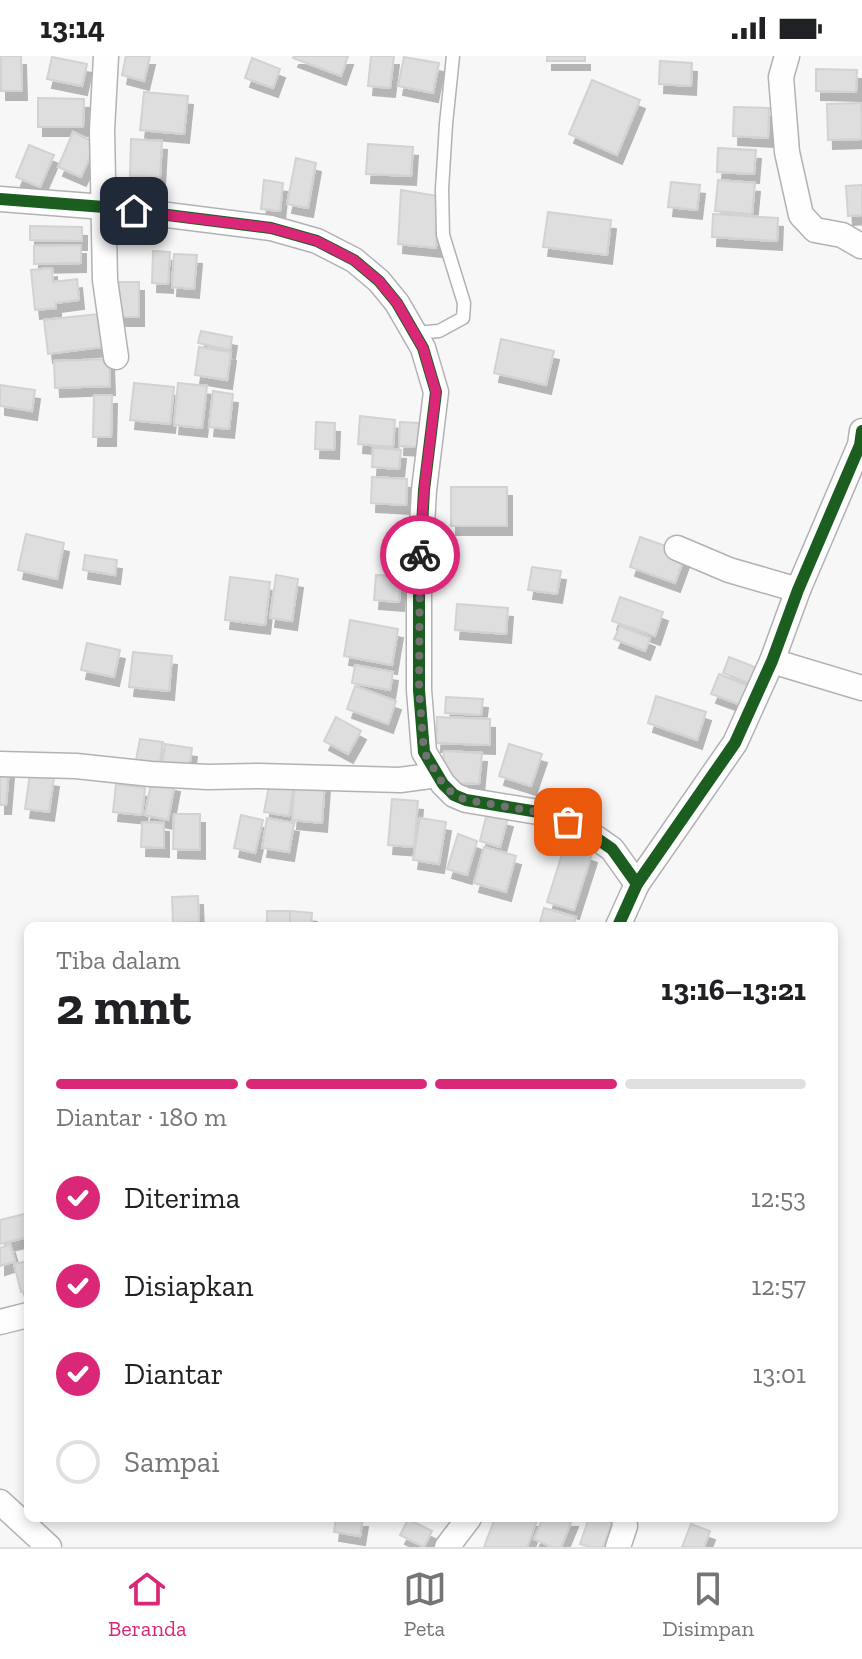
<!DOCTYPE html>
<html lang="id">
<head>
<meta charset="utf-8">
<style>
	:root { --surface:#fff; --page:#f6f6f6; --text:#202124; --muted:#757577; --line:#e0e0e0; --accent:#db2777 }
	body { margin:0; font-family:"Zilla Slab",serif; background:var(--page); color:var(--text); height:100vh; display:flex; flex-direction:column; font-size:30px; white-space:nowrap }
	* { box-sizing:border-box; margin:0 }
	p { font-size:26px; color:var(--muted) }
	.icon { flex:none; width:44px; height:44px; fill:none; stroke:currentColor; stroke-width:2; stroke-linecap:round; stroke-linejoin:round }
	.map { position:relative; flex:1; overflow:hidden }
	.sheet { position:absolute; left:24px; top:866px; width:814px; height:600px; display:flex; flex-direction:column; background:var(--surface); border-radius:12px; box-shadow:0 4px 12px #0003 }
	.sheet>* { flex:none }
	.pin { position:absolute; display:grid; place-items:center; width:68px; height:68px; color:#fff; margin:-34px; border-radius:16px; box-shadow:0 4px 12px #0006 }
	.courier { position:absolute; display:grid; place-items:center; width:80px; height:80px; margin:-40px; border:6px solid #db2777; border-radius:50%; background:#fff; color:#222; box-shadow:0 2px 10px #0007 }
	.overview em { font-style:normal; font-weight:700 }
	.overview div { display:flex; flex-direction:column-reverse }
	.overview { display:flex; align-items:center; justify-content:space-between; height:136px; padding:0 32px }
	h1 { font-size:52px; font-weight:700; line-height:60px }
	.bar { display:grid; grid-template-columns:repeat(4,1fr); gap:12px 8px; align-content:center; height:96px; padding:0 32px }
	.bar i { height:10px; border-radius:6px; background:var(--line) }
	.bar .current { background:var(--accent) }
	.bar p { grid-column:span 4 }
	ol { padding:0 32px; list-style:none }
	li { display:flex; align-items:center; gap:24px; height:88px }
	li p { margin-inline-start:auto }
	li .icon { padding:8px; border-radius:50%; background:var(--accent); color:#fff; stroke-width:4 }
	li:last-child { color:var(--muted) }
	li i { width:44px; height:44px; border:4px solid var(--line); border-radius:50% }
	.status { display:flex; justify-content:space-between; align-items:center; height:56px; padding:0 40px; background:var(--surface); direction:ltr }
	.status svg { height:22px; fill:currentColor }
	.tabs { display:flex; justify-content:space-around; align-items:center; height:112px; border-top:2px solid var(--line); background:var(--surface); font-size:22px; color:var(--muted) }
	.tabs a { display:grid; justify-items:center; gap:4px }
	.tabs .current { color:var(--accent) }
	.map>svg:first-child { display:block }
	.building { fill:#dfdedf; stroke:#d2d2d2; stroke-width:2; filter:url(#shadow) }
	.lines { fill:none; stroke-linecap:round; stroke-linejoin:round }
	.service-casing { stroke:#b2b2b3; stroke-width:15 }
	.minor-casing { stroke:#b2b2b3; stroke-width:27 }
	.service { stroke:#fefefe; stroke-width:12 }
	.minor { stroke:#fefefe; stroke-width:24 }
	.cycleway-casing { stroke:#fff; stroke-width:17 }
	.cycleway { stroke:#1b5e20; stroke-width:12 }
	.done { stroke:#727273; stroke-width:8; stroke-dasharray:0 14.4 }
	.route { stroke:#db2777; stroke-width:10 }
</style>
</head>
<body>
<div class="status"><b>13:14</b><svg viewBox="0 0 49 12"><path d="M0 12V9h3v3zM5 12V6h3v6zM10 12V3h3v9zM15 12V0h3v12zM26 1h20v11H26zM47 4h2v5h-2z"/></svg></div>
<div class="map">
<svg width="862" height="1491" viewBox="0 0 862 1491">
	<defs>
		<filter id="shadow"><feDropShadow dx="5" dy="9" stdDeviation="0" flood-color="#0004"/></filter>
	</defs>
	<rect width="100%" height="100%" fill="#f7f7f8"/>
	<!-- building -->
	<g class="building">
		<path d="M1 0H21L22 35H1Z"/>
		<path d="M126 0H150L144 25 122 19Z"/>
		<path d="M294 0H348L341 20 293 2Z"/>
		<path d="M371 0H394L390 32 368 30Z"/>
		<rect x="547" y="0" width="38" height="5"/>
		<path d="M52 1 87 8 82 30 47 23Z"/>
		<path d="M404 1 439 7 433 37 398 30Z"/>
		<path d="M252 2 280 13 273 32 245 22Z"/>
		<path d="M660 5 692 7 691 30 659 28Z"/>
		<path d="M816 13 857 14 856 36 816 35Z"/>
		<path d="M592 24 640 44 617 99 569 78Z"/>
		<path d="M144 36 188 40 184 78 140 74Z"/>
		<path d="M38 42 84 43 83 71H38Z"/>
		<path d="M861 47 862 83 828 84 827 48Z"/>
		<path d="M734 51 769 52 768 82 733 80Z"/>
		<path d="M73 76 96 87 81 121 58 111Z"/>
		<path d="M131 83 162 85 160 121 130 120Z"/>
		<path d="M368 88 413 91 411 120 366 118Z"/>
		<path d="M29 89 54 99 40 131 16 121Z"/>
		<path d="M718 92 756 94 754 118 717 116Z"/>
		<path d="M296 102 316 107 308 152 287 148Z"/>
		<path d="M264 124 283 127 280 155 261 153Z"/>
		<path d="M718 124 755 127 752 158 715 155Z"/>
		<path d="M671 126 700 129 697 154 668 151Z"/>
		<path d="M862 129V159L848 160 846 130Z"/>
		<path d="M401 134 438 140 436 192 398 188Z"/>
		<path d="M548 156 611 164 607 199 543 191Z"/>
		<path d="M713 158 778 162 777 185 712 181Z"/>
		<path d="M30 170 82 171V185L30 184Z"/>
		<path d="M81 189V207L34 208V190Z"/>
		<path d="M153 195 170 196 168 228 152 227Z"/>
		<path d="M174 198 197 199 194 233 172 231Z"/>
		<path d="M52 212 53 226 77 223 79 244 56 247V252L35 254 31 214Z"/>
		<rect x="115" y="226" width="24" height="35"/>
		<path d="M98 258 102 291 48 298 44 264Z"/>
		<path d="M201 275 232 281 230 294 198 287Z"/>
		<path d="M501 283 554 295 546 329 494 317Z"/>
		<path d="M199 291 231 296 227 324 195 319Z"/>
		<path d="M109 303 110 330 55 332 54 305Z"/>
		<path d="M134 327 174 331 170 368 130 364Z"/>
		<path d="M178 327 207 330 202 372 174 369Z"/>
		<path d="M0 329 35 334 32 355 0 350Z"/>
		<path d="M213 335 233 338 229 373 209 371Z"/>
		<path d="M94 339H112L111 381H93Z"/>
		<path d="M360 360 395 364 393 391 358 388Z"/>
		<path d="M316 366 335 367 334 394 315 393Z"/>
		<path d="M400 366 419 367 418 391 399 390Z"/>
		<path d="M373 392 401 394 399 413 372 411Z"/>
		<path d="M372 421 407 423 406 449 371 447Z"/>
		<rect x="451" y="431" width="56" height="39"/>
		<path d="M26 478 64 487 57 523 18 514Z"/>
		<path d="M640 481 686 497 675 527 630 511Z"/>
		<path d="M85 499 117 504 115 519 83 514Z"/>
		<path d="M532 511 561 515 557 538 528 534Z"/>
		<path d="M276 519 298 523 292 565 270 562Z"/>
		<path d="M376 519 401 520 399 546 374 544Z"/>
		<path d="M230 521 270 526 265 569 225 564Z"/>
		<path d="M620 541 663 556 655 580 612 565Z"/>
		<path d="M457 548 508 552 506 578 455 574Z"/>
		<path d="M350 564 398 573 392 609 344 600Z"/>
		<path d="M620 570 650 582 645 595 614 583Z"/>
		<path d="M87 587 120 594 114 621 81 614Z"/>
		<path d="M133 596 172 600 169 635 129 631Z"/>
		<path d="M729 601 755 611 749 627 723 617Z"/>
		<path d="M355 609 393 616 390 634 352 627Z"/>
		<path d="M719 618 748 630 741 649 711 638Z"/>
		<path d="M355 630 396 645 388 668 347 653Z"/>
		<path d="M656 640 706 656 697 684 648 667Z"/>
		<path d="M446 641 483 643 481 659 445 657Z"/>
		<path d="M336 661 361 675 348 698 324 685Z"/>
		<path d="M437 661 490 663V689L436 687Z"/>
		<path d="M140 683 163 686 159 712 135 709Z"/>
		<path d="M165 688 192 692 188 719 161 715Z"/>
		<path d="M509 688 542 698 531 730 499 720Z"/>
		<path d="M444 695 482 697 479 728 442 726Z"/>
		<path d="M0 713H9L6 749H0Z"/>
		<path d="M30 718 54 722 49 756 25 753Z"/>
		<path d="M152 722 175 727 168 764 145 759Z"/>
		<path d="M295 722 325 725 322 767 292 764Z"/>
		<path d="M270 725 294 729 289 760 264 756Z"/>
		<path d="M116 728 145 732 142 759 113 756Z"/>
		<path d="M392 743 418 745 414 791 388 789Z"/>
		<path d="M487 757 508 762 500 791 480 785Z"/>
		<path d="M174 758H200V794L173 793Z"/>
		<path d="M241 759 263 764 255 797 234 792Z"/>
		<path d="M267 762 294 767 289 796 262 792Z"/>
		<path d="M420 762 446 766 439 808 413 804Z"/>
		<path d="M142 766 164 767V792L141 791Z"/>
		<path d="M458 778 477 785 467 819 447 813Z"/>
		<path d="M565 789 592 798 574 854 547 846Z"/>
		<path d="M484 791 516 800 506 836 474 827Z"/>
		<path d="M198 840 199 866 173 867 172 841Z"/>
		<path d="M544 852 576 861 573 870H539Z"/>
		<rect x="267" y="855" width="23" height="15"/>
		<path d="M290 855 312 857 311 870H290Z"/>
		<path d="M28 1157V1181L0 1188V1164Z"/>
		<path d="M10 1188 15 1205 0 1210V1192Z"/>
		<path d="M28 1205V1234L21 1236 14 1208Z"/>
		<path d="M336 1462H363L360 1480 334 1476Z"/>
		<path d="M495 1462H538L527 1491H484Z"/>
		<path d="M543 1462H573L561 1491H552L534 1483Z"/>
		<path d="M589 1462H598L612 1467 603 1491H590L580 1488Z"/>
		<path d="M408 1463 432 1475 424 1491 400 1479Z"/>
		<path d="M691 1468 710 1475 704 1491H682Z"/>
	</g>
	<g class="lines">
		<!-- service casing -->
		<g class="service-casing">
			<path id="service" d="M414 277 439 275 463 262 464 247 443 179 442 133 446 68 453 0"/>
		</g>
		<!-- minor casing -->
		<g class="minor-casing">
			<g id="minor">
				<path d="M106 0 102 74 105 224 116 301"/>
				<path d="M787 0 781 21 787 96 801 159 815 174 842 179 861 190"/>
				<path d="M0 143 104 151 271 172 317 185 354 204 379 225 397 247 423 292 436 336 424 434 419 524V634L424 696 443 728 454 739 466 744 550 758 586 775 612 793 637 828"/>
				<path d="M677 492 729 514 798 534"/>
				<path d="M772 605 862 632"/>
				<path d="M0 708 76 710 151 718 208 721 259 720 400 724 437 719"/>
				<path d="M618 870 637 828 735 687 772 605 798 534 860 389 862 375"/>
				<path d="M0 1266 28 1259"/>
				<path d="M0 1446 49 1491"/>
				<path d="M447 1491 469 1462"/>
				<path d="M618 1491 625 1470 624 1462"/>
			</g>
		</g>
		<!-- service -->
		<use href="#service" class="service"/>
		<!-- minor -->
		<use href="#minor" class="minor"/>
		<!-- cycleway casing -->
		<g class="cycleway-casing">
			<g id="cycleway">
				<path d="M0 143 104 151 271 172 317 185 354 204 379 225 397 247 423 292 436 336 424 434 419 524V634L424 696 443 728 454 739 466 744 550 758 586 775 612 793 637 828"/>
				<path d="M618 870 637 828 735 687 772 605 798 534 860 389 862 375"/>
			</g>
		</g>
		<!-- cycleway -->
		<use href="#cycleway" class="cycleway"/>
	</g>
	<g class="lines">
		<!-- done -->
		<path class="done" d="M420 499 419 634 424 696 443 728 454 739 466 744 550 758 568 766"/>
		<!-- route -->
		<path class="route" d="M134 155 271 172 317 185 354 204 379 225 397 247 423 292 436 336 424 434 420 499"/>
	</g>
</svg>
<div class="pin" style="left:568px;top:766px;background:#ea580c"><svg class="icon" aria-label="bag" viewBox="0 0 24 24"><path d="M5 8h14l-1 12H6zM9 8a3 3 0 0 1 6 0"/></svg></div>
<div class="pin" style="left:134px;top:155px;background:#1f2937"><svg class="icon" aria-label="home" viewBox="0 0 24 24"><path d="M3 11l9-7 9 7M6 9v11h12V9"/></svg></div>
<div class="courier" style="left:420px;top:499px"><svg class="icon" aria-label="bike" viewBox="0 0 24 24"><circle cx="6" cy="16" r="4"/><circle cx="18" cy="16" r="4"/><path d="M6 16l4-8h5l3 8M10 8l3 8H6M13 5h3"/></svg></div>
<section class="sheet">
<div class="overview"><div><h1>2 mnt</h1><p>Tiba dalam</p></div><em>13:16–13:21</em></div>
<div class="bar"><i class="current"></i><i class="current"></i><i class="current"></i><i></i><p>Diantar · 180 m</p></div>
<ol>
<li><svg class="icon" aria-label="check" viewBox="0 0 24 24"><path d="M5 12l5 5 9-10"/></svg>Diterima<p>12:53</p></li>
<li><svg class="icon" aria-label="check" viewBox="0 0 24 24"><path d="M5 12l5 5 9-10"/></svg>Disiapkan<p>12:57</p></li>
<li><svg class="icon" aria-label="check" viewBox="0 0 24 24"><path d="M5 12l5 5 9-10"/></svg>Diantar<p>13:01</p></li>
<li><i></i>Sampai</li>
</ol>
</section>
</div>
<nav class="tabs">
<a class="current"><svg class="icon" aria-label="home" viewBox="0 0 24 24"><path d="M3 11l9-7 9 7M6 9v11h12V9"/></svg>Beranda</a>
<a><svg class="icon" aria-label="map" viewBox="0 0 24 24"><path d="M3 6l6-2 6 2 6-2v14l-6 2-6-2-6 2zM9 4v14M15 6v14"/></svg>Peta</a>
<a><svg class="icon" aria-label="saved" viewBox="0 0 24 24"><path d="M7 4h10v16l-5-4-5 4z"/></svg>Disimpan</a>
</nav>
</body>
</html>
